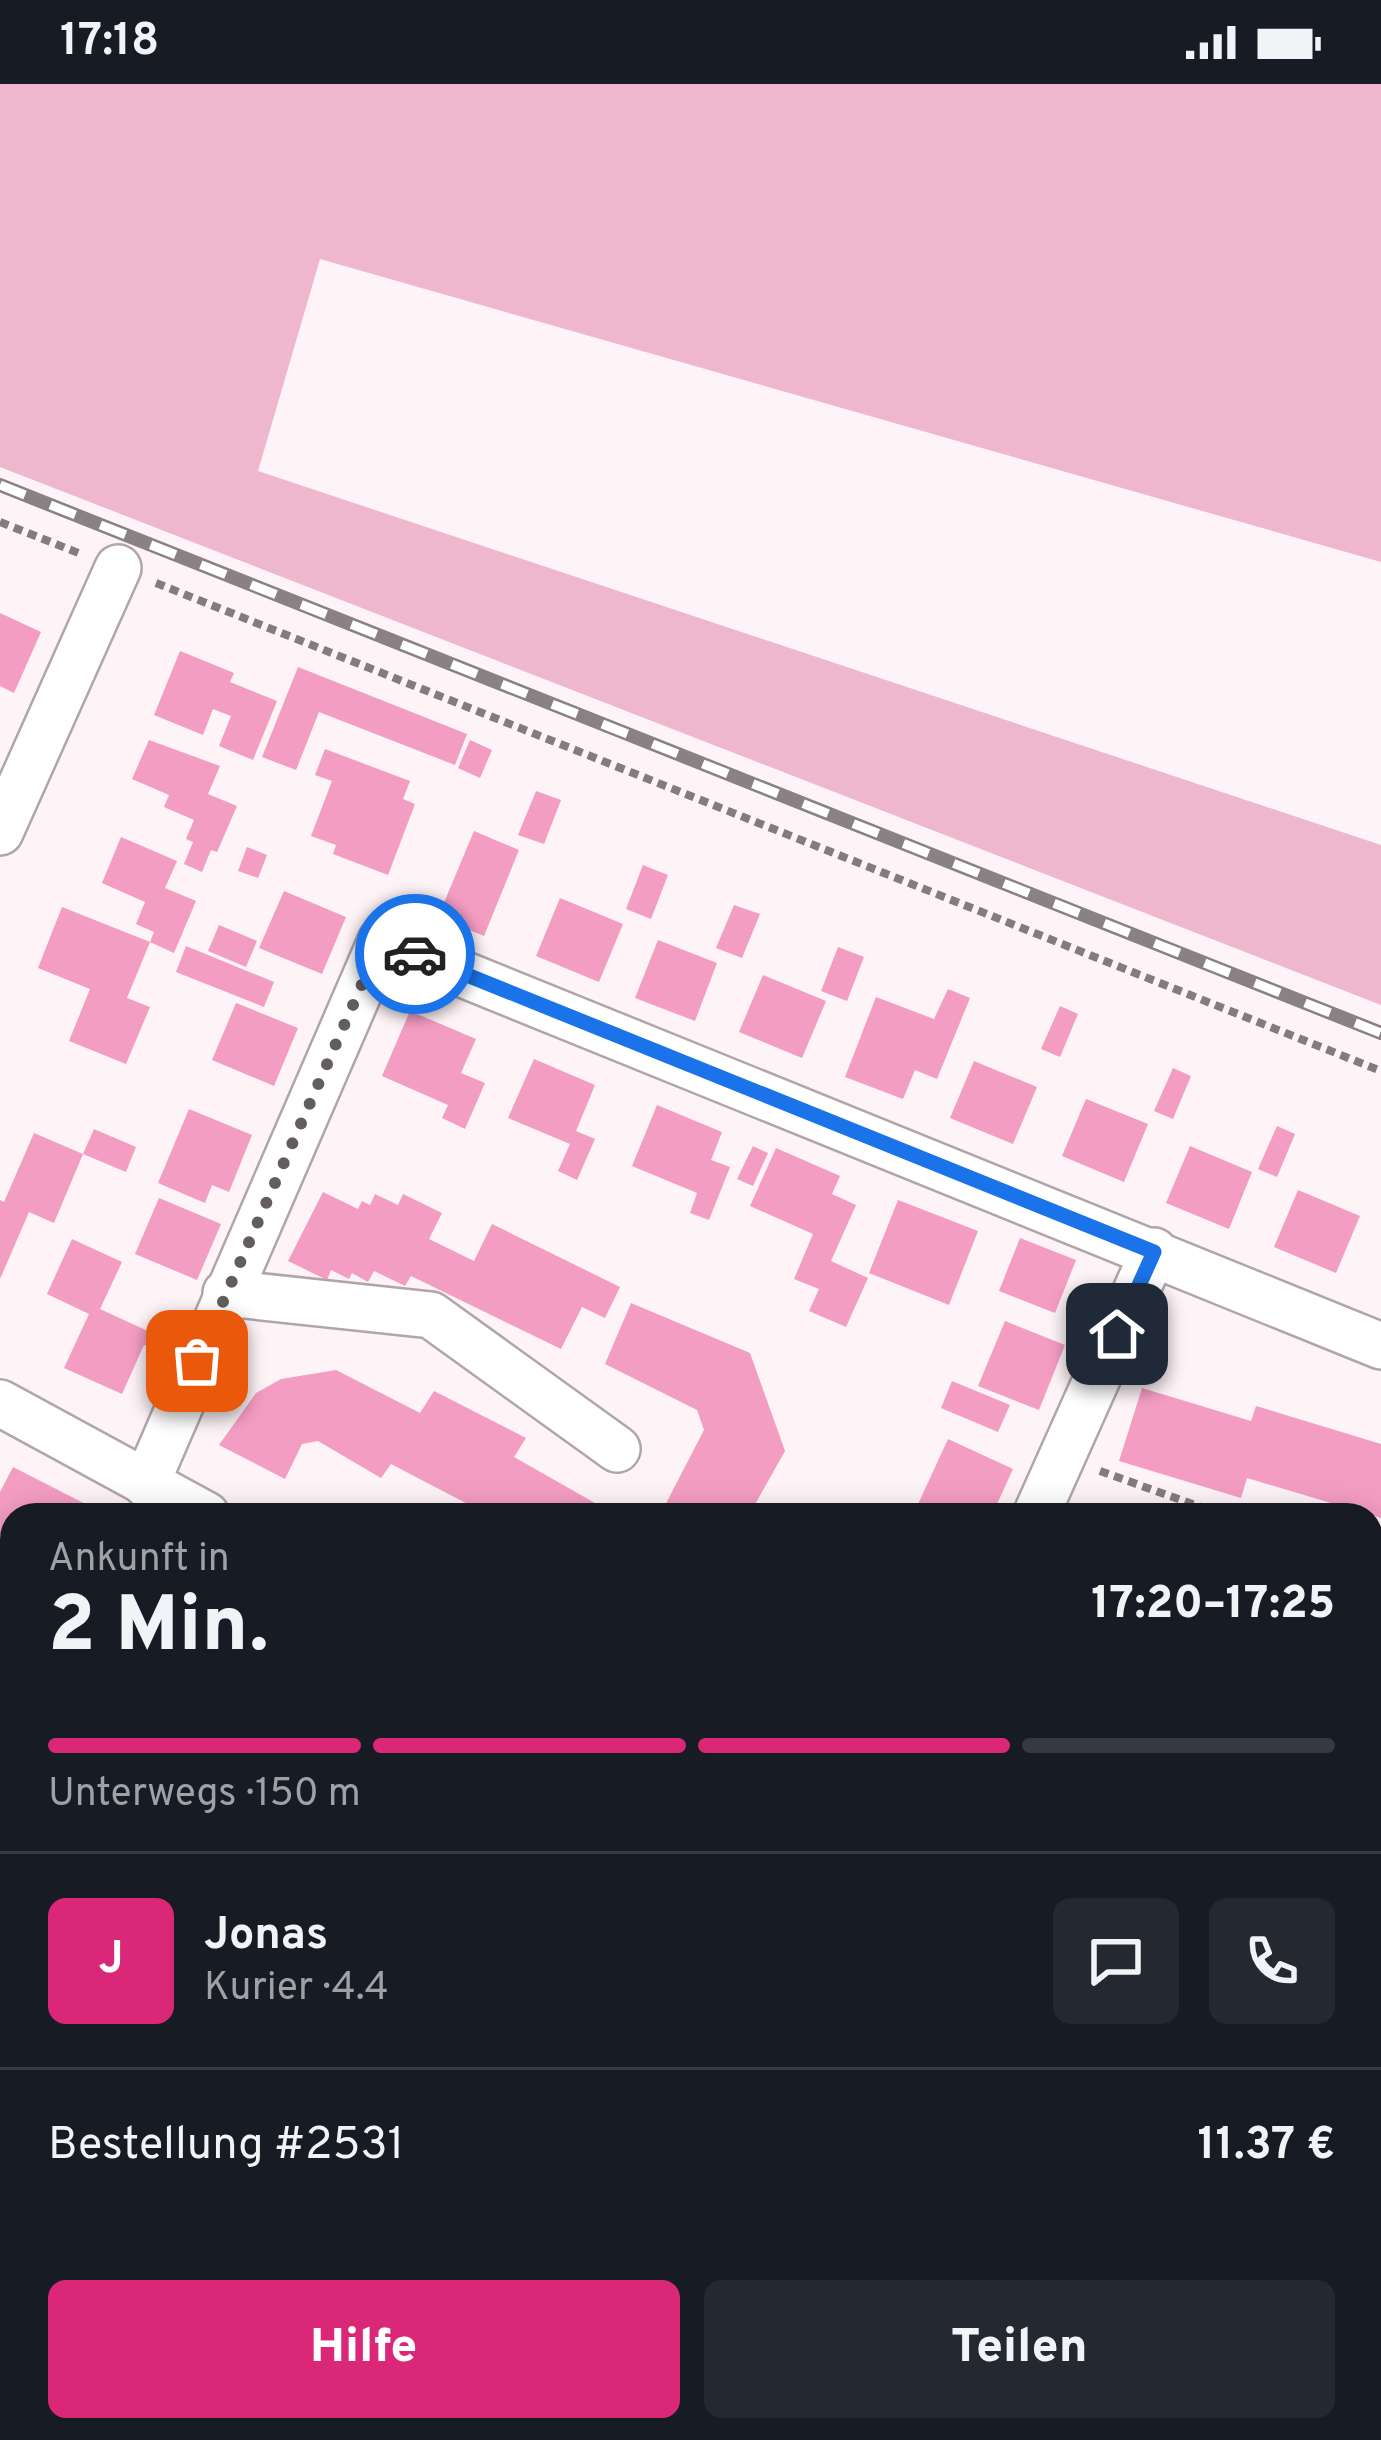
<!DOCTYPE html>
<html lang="de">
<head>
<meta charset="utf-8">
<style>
	:root { --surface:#171b24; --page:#242831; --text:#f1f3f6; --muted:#9ea1a6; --line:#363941; --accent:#db2777 }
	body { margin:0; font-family:Overpass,sans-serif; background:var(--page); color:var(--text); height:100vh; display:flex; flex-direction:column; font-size:45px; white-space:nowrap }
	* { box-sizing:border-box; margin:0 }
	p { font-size:39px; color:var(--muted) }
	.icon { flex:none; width:66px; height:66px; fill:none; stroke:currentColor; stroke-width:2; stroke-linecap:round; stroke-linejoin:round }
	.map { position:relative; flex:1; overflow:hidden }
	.panel { position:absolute; left:0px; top:1419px; width:1383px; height:939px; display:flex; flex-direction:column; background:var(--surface); border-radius:36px 36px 0 0; box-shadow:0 6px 30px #0003 }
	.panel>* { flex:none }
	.pin { position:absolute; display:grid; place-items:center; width:102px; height:102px; color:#fff; margin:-51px; border-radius:24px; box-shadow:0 6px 18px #0006 }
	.courier { position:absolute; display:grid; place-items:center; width:120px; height:120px; margin:-60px; border:9px solid #1a73e8; border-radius:50%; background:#fff; color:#222; box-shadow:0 3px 15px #0007 }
	.headline em { font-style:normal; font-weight:800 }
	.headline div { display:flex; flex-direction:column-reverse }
	.headline { display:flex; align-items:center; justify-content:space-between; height:204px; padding:0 48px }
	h1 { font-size:78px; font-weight:800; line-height:90px }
	.bar { display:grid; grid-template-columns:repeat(4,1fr); gap:18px 12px; align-content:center; height:144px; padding:0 48px }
	.bar i { height:15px; border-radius:9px; background:var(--line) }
	.bar .selected { background:var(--accent) }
	.bar p { grid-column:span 4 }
	.line { display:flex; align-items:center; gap:30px; padding:0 48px; border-top:3px solid var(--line) }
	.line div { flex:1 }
	.round { display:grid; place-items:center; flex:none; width:126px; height:126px; border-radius:18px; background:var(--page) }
	.primary-button { display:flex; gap:24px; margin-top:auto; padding:24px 48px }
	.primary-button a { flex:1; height:138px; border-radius:18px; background:var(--accent); color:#fff; font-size:48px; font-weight:800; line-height:138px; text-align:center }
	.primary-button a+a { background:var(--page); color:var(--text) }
	.status { display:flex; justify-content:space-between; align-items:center; height:84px; padding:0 60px; background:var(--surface); direction:ltr }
	.status svg { height:33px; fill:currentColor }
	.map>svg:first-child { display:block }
	.green { fill:#eeb7cd }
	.building { fill:#f49dc2 }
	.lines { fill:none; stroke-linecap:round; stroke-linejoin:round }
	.minor-casing { stroke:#b2a5aa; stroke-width:50 }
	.path { stroke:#837b7e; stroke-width:8; stroke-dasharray:9 6; stroke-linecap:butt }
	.minor { stroke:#fff; stroke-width:45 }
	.rail-casing { stroke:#898184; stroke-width:14 }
	.rail { stroke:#fff; stroke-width:9; stroke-dasharray:27; stroke-linecap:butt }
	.done { stroke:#645d60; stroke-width:12; stroke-dasharray:0 21.6 }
	.route { stroke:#1a73e8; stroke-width:15 }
</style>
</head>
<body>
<div class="status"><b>17:18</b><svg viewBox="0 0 49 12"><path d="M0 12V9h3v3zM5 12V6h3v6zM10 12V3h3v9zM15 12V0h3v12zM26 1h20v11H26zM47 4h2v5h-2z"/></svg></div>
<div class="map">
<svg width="1381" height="2356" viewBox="0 0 1381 2356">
	<rect width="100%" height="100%" fill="#fef3f7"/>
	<!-- green -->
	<g class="green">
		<path d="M0 0H1381V478L320 175 258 387 1381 761V921L0 383Z"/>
		<path d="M0 2107 12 2139V2346H24V2356H0Z"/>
	</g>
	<!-- building -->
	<g class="building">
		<path d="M0 529 41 548 14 609 0 602Z"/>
		<path d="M180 567 234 589 230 598 277 617 253 676 219 662 231 632 213 625 203 651 154 631Z"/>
		<path d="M298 583 467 650 455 681 319 628 296 686 262 673Z"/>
		<path d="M149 656 220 682 208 710 237 722 217 768 211 766 202 788 184 780 193 758 186 755 194 736 164 723 169 711 132 695Z"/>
		<path d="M470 656 492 666 480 694 458 684Z"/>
		<path d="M325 665 410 697 403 715 415 720 388 791 333 770 336 761 311 752 332 697 315 691Z"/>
		<path d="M536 707 561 716 544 760 518 751Z"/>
		<path d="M474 747 519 766 484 852 438 833Z"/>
		<path d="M121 753 177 777 165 804 196 817 174 869 150 858 154 848 136 840 145 818 102 799Z"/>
		<path d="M247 763 267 771 258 794 238 787Z"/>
		<path d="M643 781 668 791 651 835 626 825Z"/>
		<path d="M284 807 346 833 322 890 259 864Z"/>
		<path d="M560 814 623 840 599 898 536 872Z"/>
		<path d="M734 821 760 830 742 874 716 864Z"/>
		<path d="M62 823 150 858 127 914 150 923 126 980 69 957 90 905 38 884Z"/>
		<path d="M219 841 257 857 246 883 208 867Z"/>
		<path d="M658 856 717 879 695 937 635 914Z"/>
		<path d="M186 862 274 898 264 923 176 888Z"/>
		<path d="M838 863 864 873 847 917 821 907Z"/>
		<path d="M763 891 826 917 802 974 739 948Z"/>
		<path d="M948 905 970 914 937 995 915 986 903 1015 845 993 876 913 934 935Z"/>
		<path d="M236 919 298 944 274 1002 212 976Z"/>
		<path d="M1060 922 1078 930 1060 973 1041 965Z"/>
		<path d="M410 927 476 955 461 989 485 999 465 1045 442 1034 448 1021 382 992Z"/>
		<path d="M534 975 595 1001 576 1047 595 1055 577 1096 558 1087 570 1060 508 1034Z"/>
		<path d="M974 977 1037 1003 1013 1060 950 1034Z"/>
		<path d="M1173 984 1191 992 1173 1035 1154 1027Z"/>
		<path d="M1086 1015 1148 1040 1124 1098 1062 1072Z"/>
		<path d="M657 1021 722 1048 711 1076 730 1083 709 1136 690 1129 697 1109 632 1082Z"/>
		<path d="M189 1025 252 1051 229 1108 212 1101 205 1119 158 1099Z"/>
		<path d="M1277 1042 1295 1050 1277 1093 1258 1085Z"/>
		<path d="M94 1045 136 1063 126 1088 83 1070Z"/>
		<path d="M34 1049 83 1070 54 1139 29 1128 0 1195V1116L4 1118Z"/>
		<path d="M753 1062 768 1069 753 1102 737 1095Z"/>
		<path d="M1190 1062 1252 1088 1229 1145 1166 1119Z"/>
		<path d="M776 1064 840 1092 832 1110 856 1121 831 1177 868 1194 846 1243 809 1227 819 1205 794 1195 813 1150 750 1122Z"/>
		<path d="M1298 1106 1360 1132 1336 1189 1274 1163Z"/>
		<path d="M323 1108 358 1125 362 1117 370 1121 375 1110 398 1121 403 1110 442 1129 429 1155 474 1177 492 1140 620 1203 605 1234 582 1223 561 1265 411 1192 405 1202 374 1187 368 1198 352 1189 349 1195 331 1186 327 1196 288 1177Z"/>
		<path d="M159 1114 221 1140 197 1196 135 1170Z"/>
		<path d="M898 1116 978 1147 949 1221 869 1189Z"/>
		<path d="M1020 1154 1076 1176 1055 1229 999 1207Z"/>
		<path d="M72 1155 122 1178 100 1225 150 1248 159 1228 189 1241 175 1273 144 1261 122 1310 64 1284 89 1230 47 1210Z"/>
		<path d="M631 1219 750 1269 785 1367 749 1431H660L704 1346 697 1326 605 1280Z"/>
		<path d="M1005 1237 1065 1261 1039 1326 978 1302Z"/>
		<path d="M336 1286 420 1329 434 1307 526 1354 514 1373 602 1423 599 1431H479L481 1427 391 1380 381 1394 318 1357 302 1360 285 1395 219 1361 256 1309 281 1295Z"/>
		<path d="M952 1297 1010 1321 998 1348 941 1324Z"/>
		<path d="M1142 1304 1251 1337 1256 1322 1381 1360V1434L1247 1394 1241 1414 1119 1377Z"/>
		<path d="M948 1355 1013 1385 992 1431H913Z"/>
		<path d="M13 1383 107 1431H12V1457L0 1451V1408Z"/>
		<path d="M0 1546 12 1552V1629L0 1652Z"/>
		<path d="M1371 1585 1381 1589V1621L1371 1644Z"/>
		<path d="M1371 1777 1381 1782V1861L1371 1880 1381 1888 1371 1908Z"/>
		<path d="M12 1782V1829L0 1823V1806Z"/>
		<path d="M1371 2089 1381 2101V2128L1371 2136Z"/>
		<path d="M394 2346H467L461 2356H387Z"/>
		<path d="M619 2346H704L696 2356H610Z"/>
		<path d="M985 2346H1105L1110 2353 982 2356 978 2351Z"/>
		<path d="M1315 2346H1361L1368 2356H1301Z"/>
	</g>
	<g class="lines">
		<!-- minor casing -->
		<g class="minor-casing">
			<g id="minor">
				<path d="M0 748 118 484"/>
				<path d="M226 1209 431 1231 617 1365"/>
				<path d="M0 1319 206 1431"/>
				<path d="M146 1400 381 857 1381 1262"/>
				<path d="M1036 1431 1154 1167"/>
				<path d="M1371 1698 1381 1680"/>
				<path d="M1371 2013 1381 2018"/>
				<path d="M0 2045 12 2076"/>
				<path d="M1371 2172 1381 2165"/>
				<path d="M206 2346 216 2356"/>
				<path d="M36 2356V2346"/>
				<path d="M522 2356 530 2346"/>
				<path d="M737 2356 744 2346"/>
				<path d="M1151 2356 1160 2346"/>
			</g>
		</g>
		<!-- path -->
		<g class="path">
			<path d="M0 438 81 470"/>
			<path d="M156 499 1381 987"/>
			<path d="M1100 1387 1223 1431"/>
			<path d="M1371 1484 1381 1487"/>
			<path d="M813 2346 814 2356"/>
		</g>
		<!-- minor -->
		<use href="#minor" class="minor"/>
		<!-- rail casing -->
		<g class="rail-casing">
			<path id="rail" d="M0 401 1381 949"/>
		</g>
		<!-- rail -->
		<use href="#rail" class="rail"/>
	</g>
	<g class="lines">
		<!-- done -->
		<path class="done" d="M197 1277 381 857 415 870"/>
		<!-- route -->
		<path class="route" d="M415 870 1154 1168 1117 1250"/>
	</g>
</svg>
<div class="pin" style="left:197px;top:1277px;background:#ea580c"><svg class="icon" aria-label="bag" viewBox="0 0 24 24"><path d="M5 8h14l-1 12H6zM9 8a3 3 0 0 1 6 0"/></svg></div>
<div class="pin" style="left:1117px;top:1250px;background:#1f2937"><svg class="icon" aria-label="home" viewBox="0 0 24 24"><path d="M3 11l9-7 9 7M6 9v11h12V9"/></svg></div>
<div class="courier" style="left:415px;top:870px"><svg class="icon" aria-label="car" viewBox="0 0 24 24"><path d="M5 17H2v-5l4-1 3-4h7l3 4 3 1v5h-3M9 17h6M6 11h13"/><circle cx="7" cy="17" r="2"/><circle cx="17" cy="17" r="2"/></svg></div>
<section class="panel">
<div class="headline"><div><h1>2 Min.</h1><p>Ankunft in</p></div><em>17:20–17:25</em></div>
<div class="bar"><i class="selected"></i><i class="selected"></i><i class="selected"></i><i></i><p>Unterwegs · 150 m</p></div>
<div class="line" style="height:216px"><b class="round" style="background:var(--accent);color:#fff">J</b><div><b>Jonas</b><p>Kurier · 4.4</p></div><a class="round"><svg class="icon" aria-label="chat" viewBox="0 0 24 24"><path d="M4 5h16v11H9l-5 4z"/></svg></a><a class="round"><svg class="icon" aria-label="phone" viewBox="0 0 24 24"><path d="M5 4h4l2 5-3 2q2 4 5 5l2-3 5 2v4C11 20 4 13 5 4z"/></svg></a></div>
<div class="line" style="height:156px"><div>Bestellung #2531</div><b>11.37 €</b></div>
<div class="primary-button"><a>Hilfe</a><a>Teilen</a></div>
</section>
</div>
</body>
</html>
